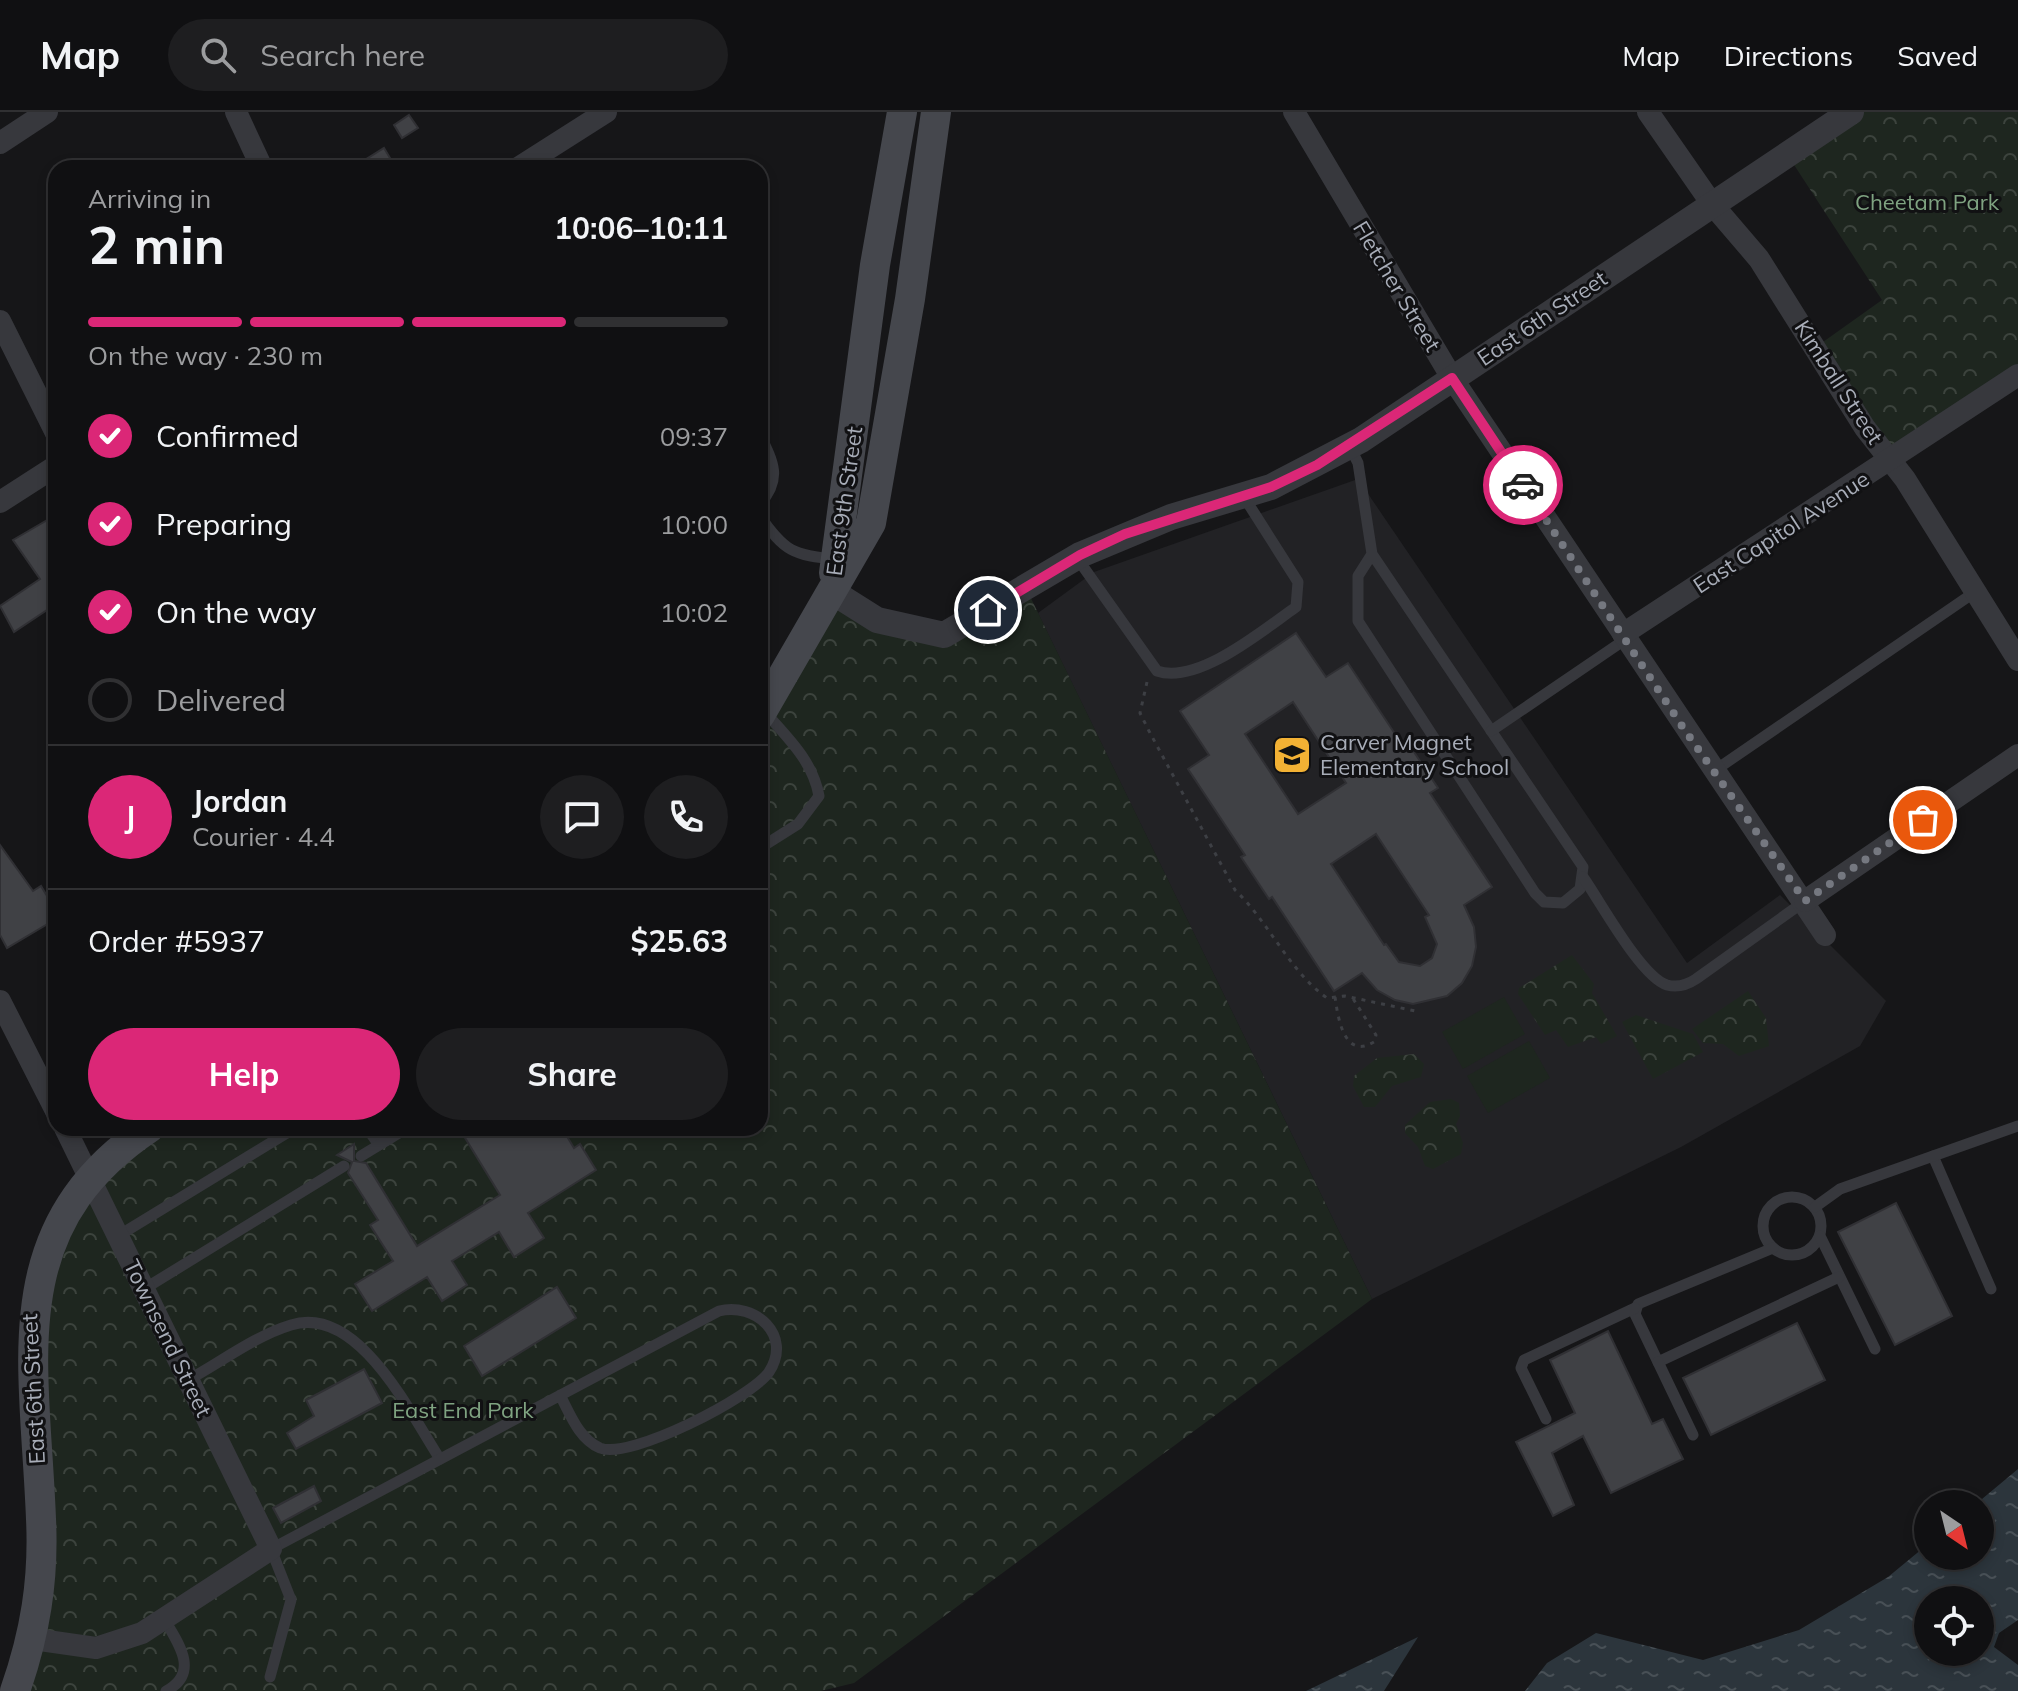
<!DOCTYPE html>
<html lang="en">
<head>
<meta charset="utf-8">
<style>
	:root { --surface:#101012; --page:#1e1e20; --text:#f1f3f6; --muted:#9c9d9f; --line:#303032; --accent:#db2777 }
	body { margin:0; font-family:Mulish,sans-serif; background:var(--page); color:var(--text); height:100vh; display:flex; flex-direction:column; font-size:30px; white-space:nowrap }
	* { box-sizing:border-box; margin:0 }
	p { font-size:26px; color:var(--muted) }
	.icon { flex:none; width:44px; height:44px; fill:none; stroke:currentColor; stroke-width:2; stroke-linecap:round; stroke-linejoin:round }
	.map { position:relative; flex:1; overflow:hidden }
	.details { position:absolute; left:48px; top:48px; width:720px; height:976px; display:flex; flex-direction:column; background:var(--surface); border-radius:24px; box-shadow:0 4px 12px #0003,0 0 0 2px var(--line) }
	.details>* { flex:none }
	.needle { width:52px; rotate:145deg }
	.fabs { position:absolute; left:1914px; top:1378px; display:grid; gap:16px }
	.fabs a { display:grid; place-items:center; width:80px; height:80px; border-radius:50%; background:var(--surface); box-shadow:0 4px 12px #0003,0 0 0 2px var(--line); font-size:40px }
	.pin { position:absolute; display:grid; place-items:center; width:68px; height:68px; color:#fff; margin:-34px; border:4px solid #fff; border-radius:50%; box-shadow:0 2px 8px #0007 }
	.courier { position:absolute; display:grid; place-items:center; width:80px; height:80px; margin:-40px; border:6px solid #db2777; border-radius:50%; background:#fff; color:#222; box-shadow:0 2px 10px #0007 }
	.headline em { font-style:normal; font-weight:700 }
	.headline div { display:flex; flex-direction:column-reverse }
	.headline { display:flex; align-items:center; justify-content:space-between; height:136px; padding:0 40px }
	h1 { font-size:52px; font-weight:700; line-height:60px }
	.bar { display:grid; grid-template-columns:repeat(4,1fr); gap:12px 8px; align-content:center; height:96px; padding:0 40px }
	.bar i { height:10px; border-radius:6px; background:var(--line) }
	.bar .active { background:var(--accent) }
	.bar p { grid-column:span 4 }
	.line { display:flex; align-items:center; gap:20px; padding:0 40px; border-top:2px solid var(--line) }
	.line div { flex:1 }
	.round { display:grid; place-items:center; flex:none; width:84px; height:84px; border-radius:42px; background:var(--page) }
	ol { padding:0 40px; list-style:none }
	li { display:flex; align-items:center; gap:24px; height:88px }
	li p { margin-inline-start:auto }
	li .icon { padding:8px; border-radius:50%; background:var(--accent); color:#fff; stroke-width:4 }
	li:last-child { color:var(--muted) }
	li i { width:44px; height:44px; border:4px solid var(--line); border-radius:50% }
	.cta { display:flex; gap:16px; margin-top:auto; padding:16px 40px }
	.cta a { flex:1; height:92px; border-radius:48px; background:var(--accent); color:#fff; font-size:32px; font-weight:700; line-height:92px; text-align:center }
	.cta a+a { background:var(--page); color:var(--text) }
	header { display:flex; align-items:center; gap:48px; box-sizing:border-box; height:112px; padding:0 40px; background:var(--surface); border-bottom:2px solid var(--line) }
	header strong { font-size:38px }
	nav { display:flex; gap:44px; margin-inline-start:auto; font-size:28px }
	.search { width:560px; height:72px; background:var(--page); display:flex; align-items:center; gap:20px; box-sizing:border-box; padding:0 28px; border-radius:44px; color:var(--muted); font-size:30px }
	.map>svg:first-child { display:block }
	.built { fill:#222225 }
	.green { fill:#1e261f }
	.park { fill:url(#park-crowns) }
	.water { fill:url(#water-ripples); fill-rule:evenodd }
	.building { fill:#404145; stroke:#303034; stroke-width:2; fill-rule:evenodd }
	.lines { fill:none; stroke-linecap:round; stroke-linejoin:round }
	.path { stroke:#3d3f44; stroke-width:3; stroke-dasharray:4 6; stroke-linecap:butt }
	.service { stroke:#37383d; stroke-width:11 }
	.minor { stroke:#37383d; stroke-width:22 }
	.tertiary { stroke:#37383d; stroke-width:26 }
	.secondary { stroke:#45474d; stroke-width:30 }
	.done { stroke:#757880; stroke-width:8; stroke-dasharray:0 14.4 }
	.route { stroke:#db2777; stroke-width:10 }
	.labels { text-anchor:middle; stroke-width:6; stroke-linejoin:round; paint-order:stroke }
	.park-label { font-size:22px; fill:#7fa381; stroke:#111113 }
	.street-label { font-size:22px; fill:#a8adb8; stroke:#111113 }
	.poi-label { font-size:22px; fill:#a8adb8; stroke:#111113; text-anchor:start }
</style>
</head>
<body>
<header>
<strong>Map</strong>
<div class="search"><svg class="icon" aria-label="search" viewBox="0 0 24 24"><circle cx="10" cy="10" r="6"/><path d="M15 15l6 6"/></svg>Search here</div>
<nav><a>Map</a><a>Directions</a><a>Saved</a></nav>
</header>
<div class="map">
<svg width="2018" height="1579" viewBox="0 0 2018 1579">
	<defs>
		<pattern id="park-crowns" width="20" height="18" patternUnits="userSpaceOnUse" patternTransform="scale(2)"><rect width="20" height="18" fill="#1e261f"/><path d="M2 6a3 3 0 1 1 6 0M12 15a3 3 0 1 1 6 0" fill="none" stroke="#3c433d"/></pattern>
		<pattern id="water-ripples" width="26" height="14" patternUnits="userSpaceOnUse" patternTransform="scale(2)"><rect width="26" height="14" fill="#2c353c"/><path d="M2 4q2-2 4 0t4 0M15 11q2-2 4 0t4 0" fill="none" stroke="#485056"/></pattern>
	</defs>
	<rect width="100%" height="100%" fill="#161618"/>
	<!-- built -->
	<path class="built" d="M1358 367 1687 851 1780 783 1886 889 1860 934 1681 1035 1372 1187 1038 501 1094 460Z"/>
	<!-- green -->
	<g class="green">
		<path d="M1504 885 1525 922 1463 957 1442 920Z"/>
		<path d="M1529 929 1550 966 1488 1001 1467 964Z"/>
	</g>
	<!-- park -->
	<g class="park">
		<path d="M1851 0H2018V265L1891 348 1816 235 1882 188 1787 42Z"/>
		<path d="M1025 474 1372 1187 854 1571 821 1579H11L33 1527 29 1192 57 1107 159 1016H760V603L831 479 944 523Z"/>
		<path d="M1572 843 1594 872 1592 881 1617 924 1601 932 1596 925 1568 935 1556 918 1545 923 1518 882 1519 876Z"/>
		<path d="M1748 879 1766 906 1769 934 1739 944 1723 932 1703 931 1692 917Z"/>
		<path d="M1636 903 1693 922 1703 940 1653 967 1622 910Z"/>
		<path d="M1414 942 1424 952 1421 965 1392 974 1375 995H1364L1353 974 1354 964 1377 946Z"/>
		<path d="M1451 987 1459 991 1460 1004 1456 1012 1463 1031 1461 1042 1433 1057 1425 1054 1418 1035 1405 1021V1013L1430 990Z"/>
	</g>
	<!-- water -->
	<g class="water">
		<path d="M2018 1357V1508L1999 1521 1994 1535 2018 1553V1579H1525L1547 1551 1596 1521 1703 1548 1799 1518 1888 1465 1928 1432V1444H1980V1392H1976ZM1928 1488H1980V1540H1928Z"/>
		<path d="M1418 1525 1384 1579H1306Z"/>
	</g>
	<!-- building -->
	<g class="building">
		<path d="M409 3 418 16 402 26 394 13Z"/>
		<path d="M384 36 396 56H352Z"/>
		<path d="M56 403V492L14 520 0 494 40 467 13 428Z"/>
		<path d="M1296 521 1326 565 1348 551 1405 637 1410 634 1438 676 1430 681 1492 775 1464 793 1474 815 1476 835 1472 854 1462 871 1447 884 1413 892 1395 888 1377 878 1362 861 1334 879 1272 785 1269 787 1241 745 1245 743 1188 657 1209 643 1180 599ZM1293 590 1346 671 1298 702 1245 622ZM1376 722 1429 803 1425 805 1437 832 1432 846 1420 854 1399 850 1386 832 1384 833 1331 752Z"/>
		<path d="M0 733 33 779 41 774 56 799V807L7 836 0 823Z"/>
		<path d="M459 1016H562L574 1036 580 1032 596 1058 528 1101 544 1126 514 1145 499 1120 452 1149 467 1173 442 1189 427 1165 372 1199 355 1172 393 1149 370 1113 378 1108 348 1061 352 1050 337 1043 354 1032V1049L366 1051 417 1134 500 1083Z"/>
		<path d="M1896 1091 1952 1204 1895 1233 1838 1120Z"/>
		<path d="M557 1175 576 1206 482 1264 464 1234Z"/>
		<path d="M1797 1211 1825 1268 1711 1323 1683 1266Z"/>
		<path d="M1608 1219 1652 1312 1663 1307 1683 1347 1611 1381 1583 1324 1552 1341 1574 1393 1553 1404 1516 1330 1575 1301 1550 1248Z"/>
		<path d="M364 1257 382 1291 296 1337 287 1321 314 1304 306 1288Z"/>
		<path d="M314 1374 321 1389 281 1411 273 1396Z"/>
	</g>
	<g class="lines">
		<!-- path -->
		<g class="path">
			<path d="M1147 570 1140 601 1149 619 1235 778C1269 810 1289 859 1327 886L1345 884 1420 900"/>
			<path d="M1335 885C1338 906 1344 948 1374 930L1376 923 1352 885"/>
		</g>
		<!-- service -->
		<g class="service">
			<path d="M760 323C774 351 782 367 760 392"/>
			<path d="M1350 335 1358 351 1372 442 1583 755 1580 777 1563 791 1544 790 1535 781 1358 509V464L1372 442"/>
			<path d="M760 404C784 439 794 444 836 447"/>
			<path d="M1077 446 1157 559C1198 573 1263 518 1296 495L1298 470 1244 385"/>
			<path d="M1491 619 1626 527"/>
			<path d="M1714 659 1975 480"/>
			<path d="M760 736 798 712 819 684C813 649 787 625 764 599"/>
			<path d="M1583 765C1600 789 1641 865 1667 873 1678 876 1687 873 1696 867L1805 789"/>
			<path d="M367 1016 379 1033"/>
			<path d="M361 1044 407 1016"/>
			<path d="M1933 1044 1991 1177"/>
			<circle cx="1792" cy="1114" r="29"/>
			<path d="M1815 1095 1840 1077 2018 1014"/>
			<path d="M118 1124 295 1016"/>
			<path d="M1820 1124 1875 1237"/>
			<path d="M1773 1136 1638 1192 1635 1202 1658 1250 1839 1165"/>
			<path d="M144 1177 344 1054"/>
			<path d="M1658 1250 1693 1323"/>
			<path d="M188 1268C221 1250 255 1224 291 1213 358 1192 410 1301 440 1347"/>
			<path d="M1546 1307 1521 1256 1524 1248 1635 1196"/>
			<path d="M164 1507C179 1532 200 1561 166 1579"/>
			<path d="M270 1565 291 1488 271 1437 719 1199C755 1190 793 1223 769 1260 752 1285 630 1348 600 1336 579 1327 570 1302 560 1283"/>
		</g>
		<!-- minor -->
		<g class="minor">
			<path d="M236 0 262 56"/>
			<path d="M1294 0 1452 266 1825 823"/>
			<path d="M1648 0 1712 92 1759 147 1865 316 1905 367 2018 548"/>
			<path d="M0 31 47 0"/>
			<path d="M518 56 606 0"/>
			<path d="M0 209 56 321"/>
			<path d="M0 390 56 354"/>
			<path d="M1623 522 2018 263"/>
			<path d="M1805 789 2018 643"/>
			<path d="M0 889 56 999"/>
			<path d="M33 1527 96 1536 142 1521 271 1437 65 1016"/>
		</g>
		<!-- tertiary -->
		<path class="tertiary" d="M831 479 877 508 944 523 1080 443 1171 405 1271 375 1361 328 1851 0"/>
		<!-- secondary -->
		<g class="secondary">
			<path d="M834 461 875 153 902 0"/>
			<path d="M760 603 871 411 910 187 936 0"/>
			<path d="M15 1579C35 1522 44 1468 41 1407 35 1249 0 1116 149 1016"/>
		</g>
	</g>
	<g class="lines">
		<!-- done -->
		<path class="done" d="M1523 373 1684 617 1805 789 1923 708"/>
		<!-- route -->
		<path class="route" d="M988 498 1080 443 1125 422 1271 375 1317 353 1452 266 1523 373"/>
	</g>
	<!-- icons -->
	<defs>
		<g id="school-square" transform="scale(2)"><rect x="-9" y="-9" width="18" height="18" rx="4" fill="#f2b134" stroke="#111113"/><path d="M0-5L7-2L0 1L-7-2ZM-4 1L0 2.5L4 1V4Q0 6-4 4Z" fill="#111"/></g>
	</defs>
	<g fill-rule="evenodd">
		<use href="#school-square" x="1292" y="643"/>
	</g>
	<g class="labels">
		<!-- park labels -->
		<g class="park-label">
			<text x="1927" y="98">Cheetam Park</text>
			<text x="463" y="1306">East End Park</text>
		</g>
		<!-- street labels -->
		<g class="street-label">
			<text transform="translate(1397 174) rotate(59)" y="8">Fletcher Street</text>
			<text transform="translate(1542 206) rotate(-34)" y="8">East 6th Street</text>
			<text transform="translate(1839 270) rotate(57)" y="8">Kimball Street</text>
			<text transform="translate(844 389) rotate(-82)" y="8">East 9th Street</text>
			<text transform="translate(1781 420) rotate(-33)" y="8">East Capitol Avenue</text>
			<text transform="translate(168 1226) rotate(64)" y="8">Townsend Street</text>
			<text transform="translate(33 1277) rotate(-93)" y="8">East 6th Street</text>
		</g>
		<!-- poi labels -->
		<g class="poi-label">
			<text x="1320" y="638">Carver Magnet<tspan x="1320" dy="25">Elementary School</tspan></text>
		</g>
	</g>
</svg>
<div class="fabs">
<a><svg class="needle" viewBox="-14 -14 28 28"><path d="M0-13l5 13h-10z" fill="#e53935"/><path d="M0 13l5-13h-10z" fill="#9c9d9f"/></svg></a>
<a><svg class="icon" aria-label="locate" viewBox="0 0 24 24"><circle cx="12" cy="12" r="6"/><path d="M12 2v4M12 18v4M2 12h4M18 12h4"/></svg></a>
</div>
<div class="pin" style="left:1923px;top:708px;background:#ea580c"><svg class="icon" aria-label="bag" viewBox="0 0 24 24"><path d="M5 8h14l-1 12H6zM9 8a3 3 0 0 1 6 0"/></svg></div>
<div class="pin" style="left:988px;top:498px;background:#1f2937"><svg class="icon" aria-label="home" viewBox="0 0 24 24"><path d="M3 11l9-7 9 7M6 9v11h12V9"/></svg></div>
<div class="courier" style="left:1523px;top:373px"><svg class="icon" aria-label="car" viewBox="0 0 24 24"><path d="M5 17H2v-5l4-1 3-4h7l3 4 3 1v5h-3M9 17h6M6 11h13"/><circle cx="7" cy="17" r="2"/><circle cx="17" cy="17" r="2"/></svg></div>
<section class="details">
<div class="headline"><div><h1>2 min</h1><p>Arriving in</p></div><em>10:06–10:11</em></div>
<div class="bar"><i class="active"></i><i class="active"></i><i class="active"></i><i></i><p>On the way · 230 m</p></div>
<ol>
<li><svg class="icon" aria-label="check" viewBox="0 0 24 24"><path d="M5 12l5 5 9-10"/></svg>Confirmed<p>09:37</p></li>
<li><svg class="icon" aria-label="check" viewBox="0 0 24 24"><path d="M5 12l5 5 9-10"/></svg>Preparing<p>10:00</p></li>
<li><svg class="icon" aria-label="check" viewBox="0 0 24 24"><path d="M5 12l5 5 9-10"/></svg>On the way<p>10:02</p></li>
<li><i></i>Delivered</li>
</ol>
<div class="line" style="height:144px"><b class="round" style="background:var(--accent);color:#fff">J</b><div><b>Jordan</b><p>Courier · 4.4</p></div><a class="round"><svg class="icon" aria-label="chat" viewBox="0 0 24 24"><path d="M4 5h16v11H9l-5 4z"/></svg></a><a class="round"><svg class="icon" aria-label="phone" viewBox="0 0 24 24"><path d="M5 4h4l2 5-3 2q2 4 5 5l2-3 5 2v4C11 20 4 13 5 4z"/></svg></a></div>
<div class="line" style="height:104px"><div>Order #5937</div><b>$25.63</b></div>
<div class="cta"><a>Help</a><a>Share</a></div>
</section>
</div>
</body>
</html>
